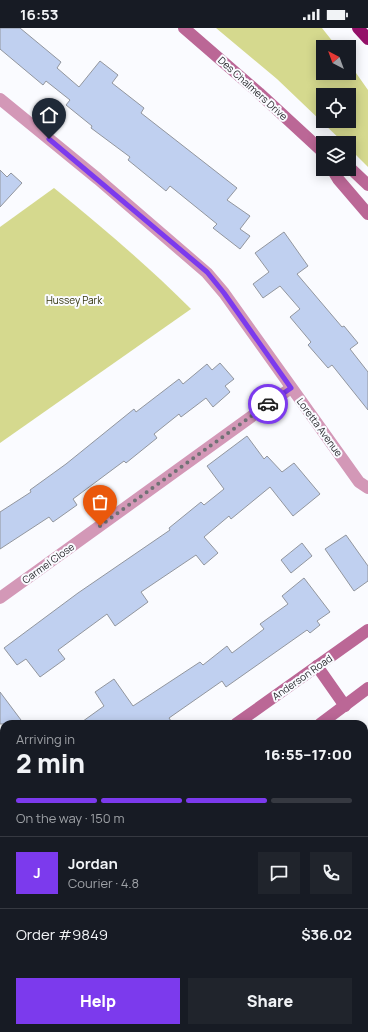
<!DOCTYPE html>
<html lang="en">
<head>
<meta charset="utf-8">
<style>
	:root { --surface:#171b24; --page:#20242c; --text:#f1f3f6; --muted:#9ea1a6; --line:#363941; --accent:#7c3aed }
	body { margin:0; font-family:Manrope,sans-serif; background:var(--page); color:var(--text); height:100vh; display:flex; flex-direction:column; font-size:15px; white-space:nowrap }
	* { box-sizing:border-box; margin:0 }
	p { font-size:13px; color:var(--muted) }
	.icon { flex:none; width:22px; height:22px; fill:none; stroke:currentColor; stroke-width:2; stroke-linecap:round; stroke-linejoin:round }
	.map { position:relative; flex:1; overflow:hidden }
	.drawer { position:absolute; left:0px; top:692px; width:368px; height:312px; display:flex; flex-direction:column; background:var(--surface); border-radius:12px 12px 0 0; box-shadow:0 2px 10px #0003 }
	.drawer>* { flex:none }
	.needle { width:26px; rotate:319deg }
	.controls { position:absolute; left:316px; top:12px; display:grid; gap:8px }
	.controls a { display:grid; place-items:center; width:40px; height:40px; border-radius:0px; background:var(--surface); box-shadow:0 2px 10px #0003; font-size:20px }
	.pin { position:absolute; display:grid; place-items:center; width:34px; height:34px; color:#fff; margin:-41px -17px; border-radius:50% 50% 50% 0; rotate:-45deg; box-shadow:0 0 4px #0007 }
	.pin .icon { rotate:45deg }
	.courier { position:absolute; display:grid; place-items:center; width:40px; height:40px; margin:-20px; border:3px solid #7c3aed; border-radius:50%; background:#fff; color:#222; box-shadow:0 1px 5px #0007 }
	.overview em { font-style:normal; font-weight:800 }
	.overview div { display:flex; flex-direction:column-reverse }
	.overview { display:flex; align-items:center; justify-content:space-between; height:68px; padding:0 16px }
	h1 { font-size:26px; font-weight:800; line-height:30px }
	.bar { display:grid; grid-template-columns:repeat(4,1fr); gap:6px 4px; align-content:center; height:48px; padding:0 16px }
	.bar i { height:5px; border-radius:3px; background:var(--line) }
	.bar .selected { background:var(--accent) }
	.bar p { grid-column:span 4 }
	.line { display:flex; align-items:center; gap:10px; padding:0 16px; border-top:1px solid var(--line) }
	.line div { flex:1 }
	.round { display:grid; place-items:center; flex:none; width:42px; height:42px; border-radius:0px; background:var(--page) }
	.button { display:flex; gap:8px; margin-top:auto; padding:8px 16px }
	.button a { flex:1; height:46px; border-radius:0px; background:var(--accent); color:#fff; font-size:16px; font-weight:800; line-height:46px; text-align:center }
	.button a+a { background:var(--page); color:var(--text) }
	.status { display:flex; justify-content:space-between; align-items:center; height:28px; padding:0 20px; background:var(--surface); direction:ltr }
	.status svg { height:11px; fill:currentColor }
	.map>svg:first-child { display:block }
	.green { fill:#d5d98e; fill-rule:evenodd }
	.building { fill:#c0d0f0; stroke:#92969e }
	.lines { fill:none; stroke-linecap:round; stroke-linejoin:round }
	.lane { stroke:#d398b7; stroke-width:8 }
	.street { stroke:#d398b7; stroke-width:12 }
	.secondary { stroke:#bb6796; stroke-width:12 }
	.highway { stroke:#941169; stroke-width:12 }
	.done { stroke:#707175; stroke-width:4; stroke-dasharray:0 7.2 }
	.route { stroke:#7c3aed; stroke-width:5 }
	.labels { text-anchor:middle; stroke-width:4; stroke-linejoin:round; paint-order:stroke }
	.street-label { font-size:10px; fill:#25262a; stroke:#fafbff }
	.park-label { font-size:10px; fill:#33340b; stroke:#fafbff }
</style>
</head>
<body>
<div class="status"><b>16:53</b><svg viewBox="0 0 49 12"><path d="M0 12V9h3v3zM5 12V6h3v6zM10 12V3h3v9zM15 12V0h3v12zM26 1h20v11H26zM47 4h2v5h-2z"/></svg></div>
<div class="map">
<svg width="368" height="1004" viewBox="0 0 368 1004">
	<rect width="100%" height="100%" fill="#fafbff"/>
	<!-- green -->
	<g class="green">
		<path d="M216 0H322L337 19H323V45H349V35L368 62V139L349 120V115H344L277 51ZM323 67H349V93H323Z"/>
		<path d="M54 160C102 199 148 238 191 281L0 415V199Z"/>
	</g>
	<!-- building -->
	<g class="building">
		<path d="M0 0H20L61 34 57 40 79 59 100 33 118 47 112 55 144 80 141 85 237 160 227 172 250 188 240 201 250 208 240 221 213 200 217 196 170 158 166 163 128 132 130 129 91 100 92 98 66 77 70 72 46 53 43 57 0 21Z"/>
		<path d="M0 142 7 149 11 145 22 155 0 179Z"/>
		<path d="M284 204 308 238 297 246 342 299 344 298 358 315 350 321 368 344V382L332 337 328 340 308 317 311 314 290 289 300 281 280 258 263 270 253 256 269 244 255 225Z"/>
		<path d="M220 335 234 351 225 358 230 364 213 379 206 370 181 389 179 386 154 406 157 410 126 435 124 433 73 471 77 477 53 494 49 489 0 521V484L31 464 30 462 66 436 134 381 136 384 179 351 183 356 207 336 212 342Z"/>
		<path d="M247 408 264 431 267 428 282 444 294 435 320 466 293 488 270 459 231 491 229 488 204 509 218 525 204 537 196 527 141 564 148 574 115 598 107 586 58 622 65 631 40 649 26 631 17 637 4 620 78 565 170 502 169 500 201 474 204 477 224 461 207 438Z"/>
		<path d="M346 507 368 538V553L354 563 325 521Z"/>
		<path d="M302 515 312 528 291 545 281 532Z"/>
		<path d="M304 550 330 584 317 593 320 597 310 605 307 602 226 659 222 653 169 690 173 696H79L104 678 95 664 114 651 133 678 200 634 203 637 227 618 232 625 264 601 260 596 288 576 282 568Z"/>
		<path d="M0 664 24 696H0Z"/>
	</g>
	<g class="lines">
		<!-- lane -->
		<g class="lane">
			<path d="M191 1000 196 1004"/>
			<path d="M54 1004H71"/>
		</g>
		<!-- street -->
		<g class="street">
			<path d="M0 71 98 151 207 245 224 265 359 454 368 460"/>
			<path d="M0 570 291 360"/>
		</g>
		<!-- secondary -->
		<g class="secondary">
			<path d="M184 0 259 65 323 124"/>
			<path d="M349 139 368 157"/>
			<path d="M332 141 338 151 368 186"/>
			<path d="M317 638 345 678"/>
			<path d="M236 696 368 602"/>
			<path d="M320 696 368 660"/>
			<path d="M0 866 4 863"/>
			<path d="M0 885 4 891"/>
			<path d="M0 924 4 921"/>
		</g>
		<!-- highway -->
		<path class="highway" d="M358 0 368 11"/>
	</g>
	<g class="lines">
		<!-- done -->
		<path class="done" d="M100 498 268 376"/>
		<!-- route -->
		<path class="route" d="M49 111 207 244 224 265 291 360 268 376"/>
	</g>
	<g class="labels">
		<!-- street labels -->
		<g class="street-label">
			<text transform="translate(253 60) rotate(42)" y="4">Des Chalmers Drive</text>
			<text transform="translate(320 399) rotate(54)" y="4">Loretta Avenue</text>
			<text transform="translate(48 535) rotate(-36)" y="4">Carmel Close</text>
			<text transform="translate(302 649) rotate(-35)" y="4">Anderson Road</text>
		</g>
		<!-- park labels -->
		<g class="park-label">
			<text x="74" y="276">Hussey Park</text>
		</g>
	</g>
</svg>
<div class="controls">
<a><svg class="needle" viewBox="-14 -14 28 28"><path d="M0-13l5 13h-10z" fill="#e53935"/><path d="M0 13l5-13h-10z" fill="#9ea1a6"/></svg></a>
<a><svg class="icon" aria-label="locate" viewBox="0 0 24 24"><circle cx="12" cy="12" r="6"/><path d="M12 2v4M12 18v4M2 12h4M18 12h4"/></svg></a>
<a><svg class="icon" aria-label="layers" viewBox="0 0 24 24"><path d="M12 4l9 5-9 5-9-5zM3 14l9 5 9-5"/></svg></a>
</div>
<div class="pin" style="left:100px;top:498px;background:#ea580c"><svg class="icon" aria-label="bag" viewBox="0 0 24 24"><path d="M5 8h14l-1 12H6zM9 8a3 3 0 0 1 6 0"/></svg></div>
<div class="pin" style="left:49px;top:111px;background:#1f2937"><svg class="icon" aria-label="home" viewBox="0 0 24 24"><path d="M3 11l9-7 9 7M6 9v11h12V9"/></svg></div>
<div class="courier" style="left:268px;top:376px"><svg class="icon" aria-label="car" viewBox="0 0 24 24"><path d="M5 17H2v-5l4-1 3-4h7l3 4 3 1v5h-3M9 17h6M6 11h13"/><circle cx="7" cy="17" r="2"/><circle cx="17" cy="17" r="2"/></svg></div>
<section class="drawer">
<div class="overview"><div><h1>2 min</h1><p>Arriving in</p></div><em>16:55–17:00</em></div>
<div class="bar"><i class="selected"></i><i class="selected"></i><i class="selected"></i><i></i><p>On the way · 150 m</p></div>
<div class="line" style="height:72px"><b class="round" style="background:var(--accent);color:#fff">J</b><div><b>Jordan</b><p>Courier · 4.8</p></div><a class="round"><svg class="icon" aria-label="chat" viewBox="0 0 24 24"><path d="M4 5h16v11H9l-5 4z"/></svg></a><a class="round"><svg class="icon" aria-label="phone" viewBox="0 0 24 24"><path d="M5 4h4l2 5-3 2q2 4 5 5l2-3 5 2v4C11 20 4 13 5 4z"/></svg></a></div>
<div class="line" style="height:52px"><div>Order #9849</div><b>$36.02</b></div>
<div class="button"><a>Help</a><a>Share</a></div>
</section>
</div>
</body>
</html>
